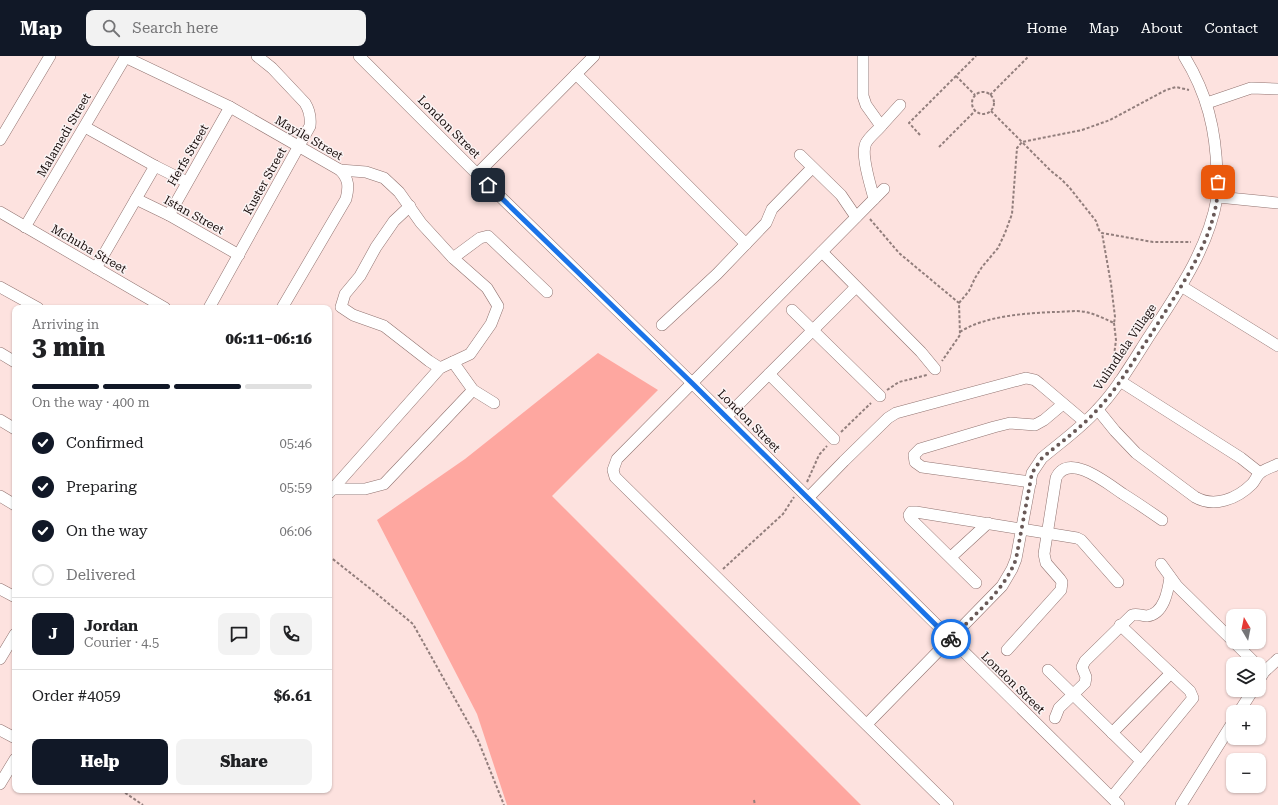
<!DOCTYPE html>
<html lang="en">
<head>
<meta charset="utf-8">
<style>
	:root { --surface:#fff; --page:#f2f2f2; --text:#202124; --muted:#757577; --line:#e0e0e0; --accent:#111827 }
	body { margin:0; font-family:"Roboto Serif",serif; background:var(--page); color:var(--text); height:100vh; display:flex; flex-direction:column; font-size:15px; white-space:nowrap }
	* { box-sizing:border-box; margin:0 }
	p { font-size:13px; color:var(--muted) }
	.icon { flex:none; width:22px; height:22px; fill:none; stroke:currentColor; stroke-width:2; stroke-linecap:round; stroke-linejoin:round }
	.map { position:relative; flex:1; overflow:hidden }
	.drawer { position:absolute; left:12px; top:249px; width:320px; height:488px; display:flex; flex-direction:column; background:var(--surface); border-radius:8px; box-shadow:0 1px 3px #0004 }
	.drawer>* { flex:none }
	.needle { width:26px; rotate:350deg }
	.buttons { position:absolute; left:1226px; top:553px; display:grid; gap:8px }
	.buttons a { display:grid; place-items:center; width:40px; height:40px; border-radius:8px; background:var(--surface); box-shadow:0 1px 3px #0004; font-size:20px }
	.pin { position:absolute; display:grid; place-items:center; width:34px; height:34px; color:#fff; margin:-17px; border-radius:8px; box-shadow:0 2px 6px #0006 }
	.courier { position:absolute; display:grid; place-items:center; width:40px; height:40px; margin:-20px; border:3px solid #1a73e8; border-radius:50%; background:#fff; color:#222; box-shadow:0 1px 5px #0007 }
	.headline em { font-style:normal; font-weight:800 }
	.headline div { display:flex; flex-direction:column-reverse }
	.headline { display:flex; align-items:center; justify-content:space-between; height:68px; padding:0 20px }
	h1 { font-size:26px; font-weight:800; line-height:30px }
	.bar { display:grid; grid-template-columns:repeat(4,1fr); gap:6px 4px; align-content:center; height:48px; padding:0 20px }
	.bar i { height:5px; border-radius:3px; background:var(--line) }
	.bar .current { background:var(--accent) }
	.bar p { grid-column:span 4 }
	.line { display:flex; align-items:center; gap:10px; padding:0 20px; border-top:1px solid var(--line) }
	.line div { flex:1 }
	.round { display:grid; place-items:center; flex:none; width:42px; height:42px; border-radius:8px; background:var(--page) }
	ol { padding:0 20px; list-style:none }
	li { display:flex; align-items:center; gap:12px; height:44px }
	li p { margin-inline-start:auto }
	li .icon { padding:4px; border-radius:50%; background:var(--accent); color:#fff; stroke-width:4 }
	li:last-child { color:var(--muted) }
	li i { width:22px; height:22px; border:2px solid var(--line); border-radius:50% }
	.cta { display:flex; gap:8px; margin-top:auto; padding:8px 20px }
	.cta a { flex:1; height:46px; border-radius:8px; background:var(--accent); color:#fff; font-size:16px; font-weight:800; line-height:46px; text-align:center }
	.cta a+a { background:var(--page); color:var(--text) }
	header { display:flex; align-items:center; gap:24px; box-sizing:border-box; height:56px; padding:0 20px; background:var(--accent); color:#fff }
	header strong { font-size:19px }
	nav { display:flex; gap:22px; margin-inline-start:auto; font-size:14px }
	.search { width:280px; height:36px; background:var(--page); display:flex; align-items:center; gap:10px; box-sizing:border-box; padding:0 14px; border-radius:8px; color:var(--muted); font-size:15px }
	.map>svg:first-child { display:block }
	.green { fill:#fea7a0 }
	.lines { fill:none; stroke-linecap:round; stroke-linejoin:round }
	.minor-casing { stroke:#917370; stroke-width:12 }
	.path { stroke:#927e7c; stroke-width:2; stroke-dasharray:3 2; stroke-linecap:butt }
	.minor { stroke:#fff; stroke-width:11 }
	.done { stroke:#695957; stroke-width:4; stroke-dasharray:0 7.2 }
	.route { stroke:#1a73e8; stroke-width:5 }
	.labels { text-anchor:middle; stroke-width:3; stroke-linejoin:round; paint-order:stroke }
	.street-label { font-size:12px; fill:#1a0f0e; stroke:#fbf4f4 }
</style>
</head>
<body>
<header>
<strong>Map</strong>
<div class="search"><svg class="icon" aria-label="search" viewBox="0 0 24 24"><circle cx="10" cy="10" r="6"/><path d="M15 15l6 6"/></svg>Search here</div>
<nav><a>Home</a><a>Map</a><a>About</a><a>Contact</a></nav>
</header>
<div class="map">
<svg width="1278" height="749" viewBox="0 0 1278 749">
	<rect width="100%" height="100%" fill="#fde2df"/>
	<!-- green -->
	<path class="green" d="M598 297 658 334 552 440 861 749H507L477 658 377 464 465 403Z"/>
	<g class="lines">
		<!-- minor casing -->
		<g class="minor-casing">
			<g id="minor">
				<path d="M359 0 477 118 693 328 1119 749"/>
				<path d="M863 0V40L866 49 881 70C877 75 869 81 866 87 860 98 871 130 874 143"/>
				<path d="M125 1 230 51 340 114C349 123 349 131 346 143L282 252"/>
				<path d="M576 18 746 188"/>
				<path d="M1207 47 1251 32 1278 33"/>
				<path d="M881 70 900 49"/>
				<path d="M85 71 155 110 187 126"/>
				<path d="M0 84 50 0"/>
				<path d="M800 99 841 139 856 161"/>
				<path d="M477 118 594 0"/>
				<path d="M884 133 617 403 613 414 615 421 619 425 948 749"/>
				<path d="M1218 141 1278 147"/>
				<path d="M136 143 169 159 239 199"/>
				<path d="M410 150 394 165 376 191 360 220 345 238 341 251 353 259 384 270 429 305 440 312"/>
				<path d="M0 156 165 252"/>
				<path d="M169 159 230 51"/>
				<path d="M25 171 126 0"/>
				<path d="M822 196 921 296 935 313"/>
				<path d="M453 202 480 182 488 180 547 236"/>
				<path d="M96 212 155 110"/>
				<path d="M1181 230 1278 290"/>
				<path d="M0 231 38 252"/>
				<path d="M209 252 310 70C311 61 310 55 305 47L272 12 257 0"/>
				<path d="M792 254 880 340"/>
				<path d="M662 269 717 218 766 167 772 153 812 112"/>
				<path d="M0 297 15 306"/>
				<path d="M453 306 473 334 494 347"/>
				<path d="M769 318 834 383"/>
				<path d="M1120 325 1241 402 1260 417"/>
				<path d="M1098 354 1115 375 1136 397 1195 441C1214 452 1237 443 1252 428 1255 425 1256 421 1259 418 1263 413 1273 411 1278 408"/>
				<path d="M726 361 856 231"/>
				<path d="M0 364 15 373"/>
				<path d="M1031 426 922 411 915 406 914 399 920 393 994 371 1010 367 1035 369 1044 364 1063 348"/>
				<path d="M333 433H365L384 428 473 334"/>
				<path d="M329 437 440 312 470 298 491 268 498 250 487 232 453 202 421 167 399 136 384 122 366 116 340 114"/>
				<path d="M0 440 15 449"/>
				<path d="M808 442 844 405 888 362 896 357 1026 322 1035 324 1040 328 1085 366"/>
				<path d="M951 501 988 467"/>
				<path d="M1161 508 1177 530 1233 585"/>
				<path d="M976 527 910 462 909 459 911 456H916L1077 482 1081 484 1118 526"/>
				<path d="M0 533 15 541"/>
				<path d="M1234 586 1256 608"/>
				<path d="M1007 594 1061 534 1062 526 1060 523 1046 507 1044 498 1056 422C1068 395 1108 428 1123 438 1136 446 1149 455 1162 464"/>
				<path d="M0 603 15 578"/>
				<path d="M1048 614 1141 705"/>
				<path d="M1259 624 1264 616 1278 603"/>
				<path d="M1239 656 1253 634"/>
				<path d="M1055 662 1059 652 1085 627 1086 621 1082 611 1085 605 1132 559C1137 557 1142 560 1147 560 1164 558 1168 535 1170 521"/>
				<path d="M867 668 1002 530 1012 513 1016 503 1032 417 1042 402C1061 386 1081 372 1097 354 1117 333 1132 307 1148 282 1176 239 1208 194 1217 142 1219 134 1217 125 1217 118 1216 74 1207 37 1184 0"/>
				<path d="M0 674 15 682"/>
				<path d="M1112 677 1171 617"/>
				<path d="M0 728 15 703"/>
				<path d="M1112 741 1193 642 1190 635 1120 569"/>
				<path d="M1181 749 1233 666"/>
			</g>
		</g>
		<!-- path -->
		<g class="path">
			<path d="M956 20 975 39"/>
			<circle cx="983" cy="47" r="11"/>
			<path d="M990 39 1029 0"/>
			<path d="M991 55 1022 86 1082 74 1110 64 1166 34 1176 31 1189 34"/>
			<path d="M920 79 909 67 976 0"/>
			<path d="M939 91 975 55"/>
			<path d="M870 163 899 197 959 247 960 279 942 305"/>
			<path d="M959 247 969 235 975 222 982 211 998 192 1005 177 1012 158 1017 92 1022 86 1051 115 1061 123 1069 131 1096 165 1099 174 1102 177 1153 186H1191"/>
			<path d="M1114 267 1116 284 1113 307 1116 313"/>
			<path d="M960 276C984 260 1026 257 1055 256 1065 256 1076 254 1086 256 1095 258 1105 263 1114 267L1115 261 1111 228 1102 177"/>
			<path d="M887 334 899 326 927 319"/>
			<path d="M841 376 871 347"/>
			<path d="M807 426 819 399 827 390"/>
			<path d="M329 500 377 538 413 568 478 684 504 749"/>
			<path d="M723 513 783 458 794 441"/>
			<path d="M121 734 143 749"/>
			<path d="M754 744 755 749"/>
		</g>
		<!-- minor -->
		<use href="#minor" class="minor"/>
	</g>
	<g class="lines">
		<!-- done -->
		<path class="done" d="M951 583C974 559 1005 534 1016 503L1032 417 1042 402C1061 386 1081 372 1097 354 1118 332 1133 305 1150 280 1177 236 1219 180 1218 126"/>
		<!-- route -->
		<path class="route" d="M488 129 693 328 950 583H951"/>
	</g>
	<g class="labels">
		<!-- street labels -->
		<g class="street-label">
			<text transform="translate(449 71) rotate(45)" y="4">London Street</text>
			<text transform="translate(64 79) rotate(-60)" y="4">Malamedi Street</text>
			<text transform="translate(309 82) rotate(30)" y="4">Mayile Street</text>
			<text transform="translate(188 99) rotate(-60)" y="4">Herfs Street</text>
			<text transform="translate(265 125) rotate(-61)" y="4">Kuster Street</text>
			<text transform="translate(194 159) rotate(29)" y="4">Istan Street</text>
			<text transform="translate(89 193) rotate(30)" y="4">Mchuba Street</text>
			<text transform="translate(1125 291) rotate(-56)" y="4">Vulindlela Village</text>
			<text transform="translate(749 365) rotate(45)" y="4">London Street</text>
			<text transform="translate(1013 627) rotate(44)" y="4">London Street</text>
		</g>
	</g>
</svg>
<div class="buttons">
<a><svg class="needle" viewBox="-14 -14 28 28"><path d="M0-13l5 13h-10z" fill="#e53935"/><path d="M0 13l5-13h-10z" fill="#757577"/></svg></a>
<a><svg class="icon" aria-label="layers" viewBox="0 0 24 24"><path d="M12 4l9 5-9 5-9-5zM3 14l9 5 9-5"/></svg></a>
<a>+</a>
<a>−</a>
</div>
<div class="pin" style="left:1218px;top:126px;background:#ea580c"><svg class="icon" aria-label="bag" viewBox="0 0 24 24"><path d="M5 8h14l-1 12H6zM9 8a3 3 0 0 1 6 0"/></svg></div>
<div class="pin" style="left:488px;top:129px;background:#1f2937"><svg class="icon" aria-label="home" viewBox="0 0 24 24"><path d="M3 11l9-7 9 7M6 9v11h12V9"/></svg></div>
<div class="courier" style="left:951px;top:583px"><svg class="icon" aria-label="bike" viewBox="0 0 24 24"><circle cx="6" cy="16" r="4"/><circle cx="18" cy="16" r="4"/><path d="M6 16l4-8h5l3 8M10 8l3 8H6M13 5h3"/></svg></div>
<section class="drawer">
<div class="headline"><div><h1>3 min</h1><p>Arriving in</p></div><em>06:11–06:16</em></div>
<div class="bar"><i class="current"></i><i class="current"></i><i class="current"></i><i></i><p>On the way · 400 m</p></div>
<ol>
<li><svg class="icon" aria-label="check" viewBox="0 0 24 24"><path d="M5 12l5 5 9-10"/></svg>Confirmed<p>05:46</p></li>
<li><svg class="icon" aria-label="check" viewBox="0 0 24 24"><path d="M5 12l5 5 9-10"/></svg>Preparing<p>05:59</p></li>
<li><svg class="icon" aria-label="check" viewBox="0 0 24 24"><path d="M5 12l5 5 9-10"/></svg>On the way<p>06:06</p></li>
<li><i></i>Delivered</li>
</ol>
<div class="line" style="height:72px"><b class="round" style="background:var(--accent);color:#fff">J</b><div><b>Jordan</b><p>Courier · 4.5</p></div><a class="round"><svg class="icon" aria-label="chat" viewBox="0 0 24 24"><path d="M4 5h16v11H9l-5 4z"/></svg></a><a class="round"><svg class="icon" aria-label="phone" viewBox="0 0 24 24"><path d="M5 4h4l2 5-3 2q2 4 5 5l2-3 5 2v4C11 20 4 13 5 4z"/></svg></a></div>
<div class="line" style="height:52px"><div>Order #4059</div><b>$6.61</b></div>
<div class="cta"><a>Help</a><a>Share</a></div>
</section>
</div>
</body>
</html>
